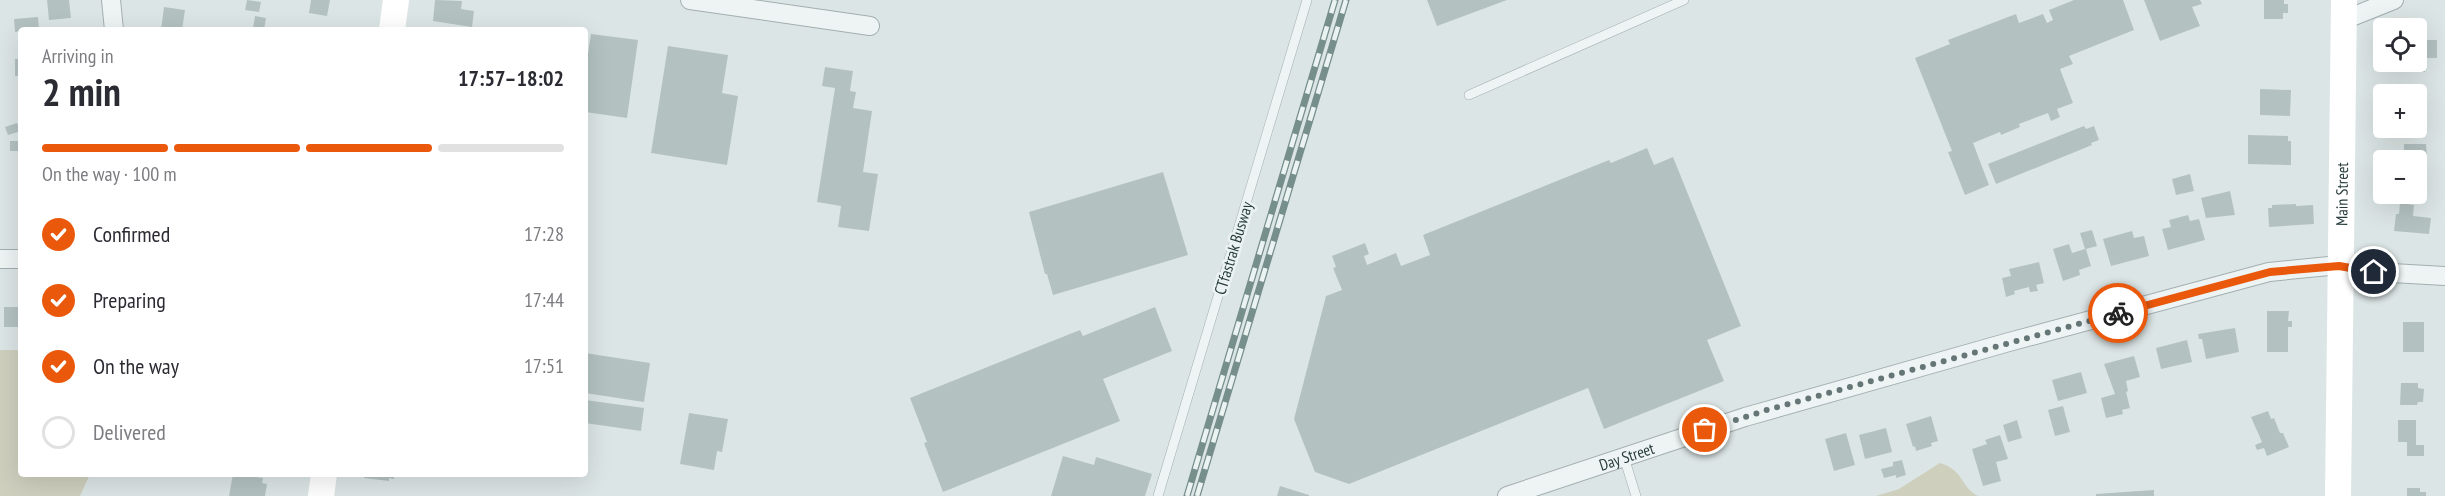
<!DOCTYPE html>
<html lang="en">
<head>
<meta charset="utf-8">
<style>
	:root { --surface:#fff; --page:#f2f2f3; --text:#2b2b33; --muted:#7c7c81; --line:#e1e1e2; --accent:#ea580c }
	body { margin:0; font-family:"PT Sans Narrow",sans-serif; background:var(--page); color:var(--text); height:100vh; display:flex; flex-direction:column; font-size:22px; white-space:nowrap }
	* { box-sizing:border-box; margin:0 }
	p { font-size:20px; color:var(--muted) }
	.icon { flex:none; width:33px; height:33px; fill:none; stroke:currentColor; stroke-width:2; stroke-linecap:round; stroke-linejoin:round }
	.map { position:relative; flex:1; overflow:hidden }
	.side { position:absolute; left:18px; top:27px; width:570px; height:450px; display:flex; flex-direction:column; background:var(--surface); border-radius:6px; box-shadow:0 6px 24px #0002 }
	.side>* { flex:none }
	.buttons { position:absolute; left:2373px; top:18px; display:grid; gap:12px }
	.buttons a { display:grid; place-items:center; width:54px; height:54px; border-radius:6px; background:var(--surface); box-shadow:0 6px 24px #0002; font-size:30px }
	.pin { position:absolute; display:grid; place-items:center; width:51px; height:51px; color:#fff; margin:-26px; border:3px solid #fff; border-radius:50%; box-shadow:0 2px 6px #0007 }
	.courier { position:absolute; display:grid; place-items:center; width:60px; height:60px; margin:-30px; border:4px solid #ea580c; border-radius:50%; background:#fff; color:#222; box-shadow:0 2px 8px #0007 }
	.summary em { font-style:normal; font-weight:700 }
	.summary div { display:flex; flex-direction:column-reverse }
	.summary { display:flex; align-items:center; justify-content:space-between; height:102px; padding:0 24px }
	h1 { font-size:39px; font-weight:700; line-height:45px }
	.bar { display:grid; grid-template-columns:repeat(4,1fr); gap:9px 6px; align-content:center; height:72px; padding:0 24px }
	.bar i { height:8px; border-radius:4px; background:var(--line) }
	.bar .current { background:var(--accent) }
	.bar p { grid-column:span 4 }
	ol { padding:0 24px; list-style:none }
	li { display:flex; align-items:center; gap:18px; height:66px }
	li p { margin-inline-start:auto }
	li .icon { padding:6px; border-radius:50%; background:var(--accent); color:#fff; stroke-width:4 }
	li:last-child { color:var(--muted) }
	li i { width:33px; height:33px; border:3px solid var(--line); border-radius:50% }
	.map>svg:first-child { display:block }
	.green { fill:#cecfbd }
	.building { fill:#b3c2c1 }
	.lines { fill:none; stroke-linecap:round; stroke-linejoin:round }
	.lane-casing { stroke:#a2afae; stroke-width:10 }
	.street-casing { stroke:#a2afae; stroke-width:20 }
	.lane { stroke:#eef4f4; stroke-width:9 }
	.street { stroke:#eef4f4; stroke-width:18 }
	.secondary { stroke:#fff; stroke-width:26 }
	.rail-casing { stroke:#768e8c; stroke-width:7 }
	.rail { stroke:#ebf3f2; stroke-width:4.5; stroke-dasharray:14; stroke-linecap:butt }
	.done { stroke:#667676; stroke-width:6; stroke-dasharray:0 10.8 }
	.route { stroke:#ea580c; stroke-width:8 }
	.labels { text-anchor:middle; stroke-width:5; stroke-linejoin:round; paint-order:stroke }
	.street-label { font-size:16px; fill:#263b3a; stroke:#ebf3f2 }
</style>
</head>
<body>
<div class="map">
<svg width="2445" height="496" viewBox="0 0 2445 496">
	<rect width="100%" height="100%" fill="#dce5e5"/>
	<!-- green -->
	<g class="green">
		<path d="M0 350H21V474H90L80 496H0Z"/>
		<path d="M1940 463C1965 471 1960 487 1978 496H1876L1899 489Z"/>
	</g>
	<!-- building -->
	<g class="building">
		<path d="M47 0H69L71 18 49 20Z"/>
		<path d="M247 0 261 2 259 12 245 10Z"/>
		<path d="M311 0H330L327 16 309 13Z"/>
		<path d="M435 0 462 1 461 9 474 11 472 27 433 21Z"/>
		<path d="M1427 0H1507L1437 26Z"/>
		<path d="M2074 0H2123L2134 30 2069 56 2073 64 2060 69 2073 103 2057 109 2060 117 2051 121 2048 113 2019 124 2020 127 2001 135 2000 132 1973 143 1989 185 1965 195 1948 152 1952 151 1915 58 1950 44 1948 40 2016 14 2019 23 2043 14 2047 23 2053 20 2049 10Z"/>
		<path d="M2144 0H2200L2202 4 2192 7 2200 26 2160 41Z"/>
		<path d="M2264 0H2284V4H2288V13H2283V19H2264Z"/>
		<path d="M164 7 185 10 182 30H161Z"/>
		<path d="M255 16 266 18 264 30 253 28Z"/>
		<path d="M38 17 39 29 15 32 14 19Z"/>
		<path d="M591 34 638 40 627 118 585 112V73Z"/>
		<path d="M2423 40H2437V58H2423V51H2416V46H2423Z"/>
		<path d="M668 46 728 55 722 93 738 96 727 165 651 153Z"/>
		<rect x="15" y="59" width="6" height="17"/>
		<path d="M2425 60V72H2398L2399 62Z"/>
		<path d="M825 67 853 71 850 91 856 92 853 108 872 111 863 172 878 174 869 231 838 227 841 206 817 202 835 88 822 86Z"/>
		<path d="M2260 89 2291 90 2290 116 2260 115Z"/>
		<path d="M2416 104H2427L2426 132 2410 131V128H2416Z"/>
		<path d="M17 123 21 131 8 135 5 127Z"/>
		<path d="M2084 126 2086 129 2094 126 2099 140 2091 143 2092 145 1996 184 1988 164Z"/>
		<path d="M2248 135 2288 136V141H2291V165L2248 164Z"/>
		<rect x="10" y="141" width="9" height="10"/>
		<path d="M2404 144H2426L2427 159 2404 160Z"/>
		<path d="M1647 148 1654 165 1673 157 1741 326 1707 340 1724 381 1604 429 1588 388 1349 484 1315 472 1294 419 1326 296 1342 290 1333 268 1336 267 1332 256 1365 243 1369 254 1364 256 1367 265 1396 253 1401 266 1430 255 1423 235 1609 160 1611 163Z"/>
		<path d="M1163 172 1188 255 1053 295 1047 274H1045L1029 212Z"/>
		<path d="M2190 174 2194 191 2176 195 2172 179Z"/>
		<path d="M2230 191 2235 215 2206 218 2201 198Z"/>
		<path d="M2400 203 2414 205 2413 216 2431 218 2429 234 2394 231 2396 214H2399Z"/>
		<path d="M2296 204V206L2313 205 2314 224 2269 227 2268 208H2272V205Z"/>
		<path d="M2188 215 2190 221 2199 219 2205 240 2168 250 2162 229 2171 227 2169 220Z"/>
		<path d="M2092 230 2097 246 2086 249 2091 266 2079 270 2080 275 2063 281 2053 249 2069 244 2072 253 2085 249 2080 233Z"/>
		<path d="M2132 231 2134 238 2144 236 2149 256 2111 266 2103 239Z"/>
		<path d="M2039 262 2044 283 2036 285 2038 291 2030 292 2029 287 2014 291 2015 294 2006 297 2002 278 2011 276 2009 269Z"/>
		<rect x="4" y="307" width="17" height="20"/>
		<path d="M1155 307 1172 351 1103 379 1120 421 943 492 924 443 927 442 910 398 1080 330 1083 336Z"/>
		<path d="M2267 311H2289L2288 321H2292V327H2288V352H2267Z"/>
		<rect x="2403" y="322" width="21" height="30"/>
		<path d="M2235 328 2239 352 2206 359 2202 339H2199L2198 334Z"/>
		<path d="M2187 340 2192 362 2161 369 2156 348Z"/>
		<path d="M585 353 650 363 644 402 585 393Z"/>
		<path d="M2134 356 2140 377 2126 381 2128 391 2126 392 2130 408 2122 410 2123 414 2106 418 2101 398 2115 394 2104 364Z"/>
		<path d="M2081 372 2087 393 2058 401 2052 380Z"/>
		<path d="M2401 383H2418V388L2424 389 2423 402H2418L2417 405H2400Z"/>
		<path d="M585 400 644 408 641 431 585 423Z"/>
		<path d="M2063 406 2070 432 2055 436 2048 410Z"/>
		<path d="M2268 411 2271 419 2274 418 2280 433H2283L2289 447 2267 456 2264 448 2257 450 2255 445 2262 442 2251 417Z"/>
		<path d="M689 413 728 419 722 452 717 451 714 470 680 464Z"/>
		<path d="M1931 416 1938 441 1931 443 1932 446 1916 451 1915 446 1913 447 1906 424Z"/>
		<path d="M2017 420 2022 438 2008 442 2003 425Z"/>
		<path d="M2398 420H2416V445H2424V456H2407V442H2398Z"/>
		<path d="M1886 428 1892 452 1865 459 1859 435Z"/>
		<path d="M1846 433 1855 465 1834 471 1825 439Z"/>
		<path d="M2000 435 2008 459 1996 462 2001 481 1983 486 1972 449 1987 444 1985 440Z"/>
		<path d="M1063 456 1094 465 1096 457 1152 474 1145 496H1051Z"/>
		<path d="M1902 460 1906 475 1896 478V475L1884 478 1881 469 1893 466V462Z"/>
		<path d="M233 474 263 478 262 483 267 484 265 496H229Z"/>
		<path d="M365 474H394V479L389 478V481L364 478Z"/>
		<path d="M1280 486 1309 495V496H1277Z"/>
		<path d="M2407 488H2420V492H2426V496H2407Z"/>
		<path d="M2154 490V496H2096V494Z"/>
	</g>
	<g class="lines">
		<!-- lane casing -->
		<g class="lane-casing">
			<g id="lane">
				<path d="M1469 95 1684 0"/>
				<path d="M1624 457 1636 496"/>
				<path d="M1158 496 1307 0"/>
			</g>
		</g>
		<!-- street casing -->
		<g class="street-casing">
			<g id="street">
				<path d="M111 0 114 30"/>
				<path d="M690 0 870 26"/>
				<path d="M2344 20 2394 0"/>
				<path d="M0 259H21"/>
				<path id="s1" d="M1507 496 1745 417 2009 342 2269 272 2339 265 2374 272 2445 276"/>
			</g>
		</g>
		<!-- lane -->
		<use href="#lane" class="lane"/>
		<!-- street -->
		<use href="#street" class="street"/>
		<!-- secondary -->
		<g class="secondary">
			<path d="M392 30 396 0"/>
			<path d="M321 496 324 474"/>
			<path id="s2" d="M2338 496 2344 0"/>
		</g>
		<!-- rail casing -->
		<g class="rail-casing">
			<g id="rail">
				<path d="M1187 496 1335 0"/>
				<path d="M1197 496 1346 0"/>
			</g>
		</g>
		<!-- rail -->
		<use href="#rail" class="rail"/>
	</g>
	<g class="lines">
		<!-- done -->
		<path class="done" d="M1705 430 1767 410 2118 313"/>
		<!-- route -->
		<path class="route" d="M2118 313 2270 272 2339 266 2374 272"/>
	</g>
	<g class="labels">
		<!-- street labels -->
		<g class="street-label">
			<text dy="6" stroke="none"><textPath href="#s2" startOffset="302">Main Street</textPath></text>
			<text transform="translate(1233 248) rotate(-73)" y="6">CTfastrak Busway</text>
			<text dy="6" stroke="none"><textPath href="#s1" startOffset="126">Day Street</textPath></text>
		</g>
	</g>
</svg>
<div class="buttons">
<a><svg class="icon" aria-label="locate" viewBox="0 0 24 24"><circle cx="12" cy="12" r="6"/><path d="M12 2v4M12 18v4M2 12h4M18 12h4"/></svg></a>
<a>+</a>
<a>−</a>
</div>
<div class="pin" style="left:1705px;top:430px;background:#ea580c"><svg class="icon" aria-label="bag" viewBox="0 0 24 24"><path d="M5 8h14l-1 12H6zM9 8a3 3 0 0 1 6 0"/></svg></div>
<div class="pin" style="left:2374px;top:272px;background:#1f2937"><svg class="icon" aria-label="home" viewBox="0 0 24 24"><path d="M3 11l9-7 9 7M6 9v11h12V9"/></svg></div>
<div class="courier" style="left:2118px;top:313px"><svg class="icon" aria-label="bike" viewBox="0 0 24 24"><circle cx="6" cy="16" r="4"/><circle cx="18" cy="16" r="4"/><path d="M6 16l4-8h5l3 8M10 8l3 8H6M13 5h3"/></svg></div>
<section class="side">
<div class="summary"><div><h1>2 min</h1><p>Arriving in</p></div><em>17:57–18:02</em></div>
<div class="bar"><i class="current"></i><i class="current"></i><i class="current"></i><i></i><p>On the way · 100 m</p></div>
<ol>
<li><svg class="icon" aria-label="check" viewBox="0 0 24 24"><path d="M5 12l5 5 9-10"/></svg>Confirmed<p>17:28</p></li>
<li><svg class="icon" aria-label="check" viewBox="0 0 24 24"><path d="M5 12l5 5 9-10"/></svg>Preparing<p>17:44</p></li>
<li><svg class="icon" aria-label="check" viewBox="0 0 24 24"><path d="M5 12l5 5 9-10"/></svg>On the way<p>17:51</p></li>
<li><i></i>Delivered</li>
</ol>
</section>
</div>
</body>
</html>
